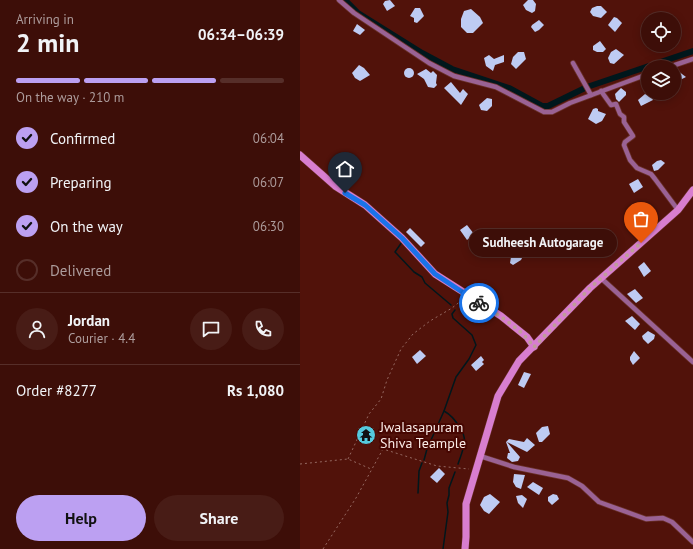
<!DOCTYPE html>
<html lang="en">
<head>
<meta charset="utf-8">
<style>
	:root { --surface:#3d0e08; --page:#481c16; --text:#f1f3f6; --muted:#ad9c9c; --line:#562e29; --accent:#bca0f2 }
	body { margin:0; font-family:"PT Sans",sans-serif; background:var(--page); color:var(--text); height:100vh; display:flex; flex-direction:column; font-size:15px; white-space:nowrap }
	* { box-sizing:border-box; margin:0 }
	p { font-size:13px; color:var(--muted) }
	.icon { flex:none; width:22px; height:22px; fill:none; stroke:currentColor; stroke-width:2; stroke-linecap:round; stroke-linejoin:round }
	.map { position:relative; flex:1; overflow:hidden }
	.side { display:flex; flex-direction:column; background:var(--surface); width:300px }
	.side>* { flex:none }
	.tools { position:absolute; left:341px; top:12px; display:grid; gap:8px }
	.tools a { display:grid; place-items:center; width:40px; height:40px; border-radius:50%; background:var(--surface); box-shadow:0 2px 10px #0003,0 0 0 1px var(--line); font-size:20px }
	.pin { position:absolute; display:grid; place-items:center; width:34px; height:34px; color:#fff; margin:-41px -17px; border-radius:50% 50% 50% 0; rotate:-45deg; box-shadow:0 0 4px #0007 }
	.pin .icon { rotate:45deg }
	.courier { position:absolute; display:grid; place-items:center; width:40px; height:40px; margin:-20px; border:3px solid #1a73e8; border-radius:50%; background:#fff; color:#222; box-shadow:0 1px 5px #0007 }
	.bubble { position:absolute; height:28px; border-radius:14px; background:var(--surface); box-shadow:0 2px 10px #0003,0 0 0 1px var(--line); font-size:13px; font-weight:700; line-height:28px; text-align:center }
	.summary em { font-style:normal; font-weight:700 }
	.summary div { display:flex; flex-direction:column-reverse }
	.summary { display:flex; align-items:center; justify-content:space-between; height:68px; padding:0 16px }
	h1 { font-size:26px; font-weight:700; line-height:30px }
	.bar { display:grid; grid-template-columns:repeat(4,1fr); gap:6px 4px; align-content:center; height:48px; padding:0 16px }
	.bar i { height:5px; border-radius:3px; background:var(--line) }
	.bar .active { background:var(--accent) }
	.bar p { grid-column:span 4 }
	.line { display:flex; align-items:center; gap:10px; padding:0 16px; border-top:1px solid var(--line) }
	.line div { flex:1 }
	.round { display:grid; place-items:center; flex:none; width:42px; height:42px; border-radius:21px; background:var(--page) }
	ol { padding:0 16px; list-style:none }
	li { display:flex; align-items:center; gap:12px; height:44px }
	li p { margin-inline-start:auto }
	li .icon { padding:4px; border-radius:50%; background:var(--accent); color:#111; stroke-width:4 }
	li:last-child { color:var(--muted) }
	li i { width:22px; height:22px; border:2px solid var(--line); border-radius:50% }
	.primary-button { display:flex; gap:8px; margin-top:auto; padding:8px 16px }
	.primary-button a { flex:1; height:46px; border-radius:24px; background:var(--accent); color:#111; font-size:16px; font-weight:700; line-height:46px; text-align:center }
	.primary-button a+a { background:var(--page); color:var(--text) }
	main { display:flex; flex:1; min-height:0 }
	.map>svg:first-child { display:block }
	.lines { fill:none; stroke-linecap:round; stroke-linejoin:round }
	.stream { stroke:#00171c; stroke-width:1.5 }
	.canal { stroke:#00171c; stroke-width:6 }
	.building { fill:#becbf3 }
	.minor-casing { stroke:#693029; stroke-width:6 }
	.secondary-casing { stroke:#693029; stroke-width:8 }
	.path { stroke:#956962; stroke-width:1; stroke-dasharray:2 3; stroke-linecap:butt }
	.minor { stroke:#9a6294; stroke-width:4.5 }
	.secondary { stroke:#d87ecf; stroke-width:7 }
	.done { stroke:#bf9e99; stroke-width:4; stroke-dasharray:0 7.2 }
	.route { stroke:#1a73e8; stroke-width:5 }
	.labels { text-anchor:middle; stroke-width:4; stroke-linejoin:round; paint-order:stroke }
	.poi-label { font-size:14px; fill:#faeae6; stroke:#460601; text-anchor:start }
</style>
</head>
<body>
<main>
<section class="side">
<div class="summary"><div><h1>2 min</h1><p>Arriving in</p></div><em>06:34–06:39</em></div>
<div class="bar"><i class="active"></i><i class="active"></i><i class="active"></i><i></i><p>On the way · 210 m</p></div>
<ol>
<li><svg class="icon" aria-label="check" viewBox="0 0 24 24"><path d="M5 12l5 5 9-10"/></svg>Confirmed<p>06:04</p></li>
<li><svg class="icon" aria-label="check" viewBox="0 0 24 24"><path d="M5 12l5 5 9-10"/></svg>Preparing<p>06:07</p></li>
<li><svg class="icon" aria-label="check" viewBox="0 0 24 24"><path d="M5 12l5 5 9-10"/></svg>On the way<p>06:30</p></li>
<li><i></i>Delivered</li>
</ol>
<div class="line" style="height:72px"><a class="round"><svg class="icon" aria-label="person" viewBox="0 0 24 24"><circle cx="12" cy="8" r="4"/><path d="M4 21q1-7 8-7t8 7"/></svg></a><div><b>Jordan</b><p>Courier · 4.4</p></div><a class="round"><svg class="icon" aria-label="chat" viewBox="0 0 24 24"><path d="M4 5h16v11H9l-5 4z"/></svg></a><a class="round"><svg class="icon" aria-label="phone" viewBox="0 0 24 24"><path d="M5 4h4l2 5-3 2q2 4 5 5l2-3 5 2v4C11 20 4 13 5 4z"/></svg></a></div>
<div class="line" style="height:52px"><div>Order #8277</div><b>Rs 1,080</b></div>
<div class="primary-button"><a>Help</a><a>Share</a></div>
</section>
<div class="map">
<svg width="393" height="549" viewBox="0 0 393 549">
	<rect width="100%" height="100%" fill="#51120a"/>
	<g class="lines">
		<!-- stream -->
		<g class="stream">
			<path d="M102 242 95 252 97 254 114 272 122 277 125 283 151 305"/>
			<path d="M155 310 152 314 153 318 172 335 176 345 169 359 156 377 144 411C151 415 154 419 159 426 169 439 163 449 158 464"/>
			<path d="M124 460 127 449 144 411"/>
			<path d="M118 493 119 471 122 463"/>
			<path d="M143 549 148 512 147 503 149 495V488L155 472"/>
		</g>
		<!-- canal -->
		<path class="canal" d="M45 0 58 13 122 53 152 69 209 88 242 106H248L287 87 393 51"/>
	</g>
	<!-- building -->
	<g class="building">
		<path d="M90 0 95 6 87 11 83 4 85 1Z"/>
		<path d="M228 0H233L236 4 235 11 232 13 226 10 223 5Z"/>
		<path d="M297 6H301L307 12 301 18 293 16 290 12 292 8Z"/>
		<path d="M115 8H120L124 16 117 23 114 22V18L110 16Z"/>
		<path d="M171 9 180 17 183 23 173 33H167L161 27V19L164 11Z"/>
		<path d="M314 17 317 18 322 23 315 32 308 25Z"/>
		<path d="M239 20 244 25 239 30 235 32 231 27 232 25Z"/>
		<path d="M57 24 65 30 60 35 53 31Z"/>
		<path d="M300 41 306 49 303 52H297L293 50V46Z"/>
		<path d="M316 49 324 55 314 64 310 63 308 58 311 52Z"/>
		<path d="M218 52H224L226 59 216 69 211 64 213 57Z"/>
		<path d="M189 55 194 59 204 55V62L195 65 193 71 186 66 184 58Z"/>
		<path d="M59 65 64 68 70 75 60 81 55 78 52 73Z"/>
		<circle cx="109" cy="73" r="5"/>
		<path d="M126 69 131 73 133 71 137 75 136 83 137 85 134 88 128 87 124 79 117 74Z"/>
		<path d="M378 71 386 77 374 83V74Z"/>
		<path d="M151 82 160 93 163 89 168 94 161 105 144 88Z"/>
		<path d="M321 88 326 92V95L319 102 316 99 315 94Z"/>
		<path d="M345 94 352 97 353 100 341 106 338 100Z"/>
		<path d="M187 98 192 99V106L187 111 181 110 179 105Z"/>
		<path d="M296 108 298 109V111L306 114 302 121 296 124 288 119 293 109Z"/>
		<path d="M43 156 49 163 38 173 32 165Z"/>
		<path d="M361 160 365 163 358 170 354 171 352 165 357 161Z"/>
		<path d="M338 179 343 187 334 193 329 184Z"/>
		<path d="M333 204 339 205 342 209 336 214 331 212V207Z"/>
		<path d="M167 225 174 234 167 240 160 230Z"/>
		<path d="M110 228 125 243 121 247 106 232Z"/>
		<path d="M213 244 220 250 223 248 226 250 221 260 213 265 210 263 211 257 208 254 210 246Z"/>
		<path d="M344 262 351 271 344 277 338 267Z"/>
		<path d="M335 289 343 298 336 303 327 294Z"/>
		<path d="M332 316 340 324 335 330 325 321Z"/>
		<path d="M348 331 355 335 354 339 348 344 343 339 342 336Z"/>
		<path d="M120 350 126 356 117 364 112 357Z"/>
		<path d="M334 351 340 358 333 365 330 360V357Z"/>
		<path d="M181 356 184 360 182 362 184 364 176 371 171 365Z"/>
		<path d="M224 372 231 374 224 388 218 385Z"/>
		<path d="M248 426 250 434 242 442H239L236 433 242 427Z"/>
		<path d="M227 438 235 445 227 452 207 442 220 457 218 461 212 462 207 458 208 453H210L206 442 209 439 224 442Z"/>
		<path d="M139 468 145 474 137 483 130 477Z"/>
		<path d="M214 474 225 475 221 489 216 487 213 482Z"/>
		<path d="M233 482 243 488 239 495 227 487Z"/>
		<path d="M190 494 200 502 189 514 184 511 180 505 184 497Z"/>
		<path d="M253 494 257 495 259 499 252 505 248 501V497Z"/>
		<path d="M222 495 227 499 223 508 218 503 216 496Z"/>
	</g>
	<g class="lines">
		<!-- minor casing -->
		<g class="minor-casing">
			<g id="minor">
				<path d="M39 0 54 13 129 63 154 76 196 87 244 112H252L270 103 348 74"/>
				<path d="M273 63 291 95"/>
				<path d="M369 67 393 59"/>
				<path d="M301 91 311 105 316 104 320 114 324 117V122L333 136 325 142 324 145 330 160 337 168 351 174 355 179 378 210"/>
				<path d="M302 279 393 362"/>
				<path d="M180 456 214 467 268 478 282 486 299 502 346 519 363 518 372 522 393 542"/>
			</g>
		</g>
		<!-- secondary casing -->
		<g class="secondary-casing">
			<g id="secondary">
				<path d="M0 155 35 186 65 205 102 238 135 274 201 316 227 337 234 347"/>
				<path d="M165 549 166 537V504L198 396 219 361 290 288 378 210 393 190"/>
			</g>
		</g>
		<!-- path -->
		<g class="path">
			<path d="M48 459 69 414 81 399 87 380 101 349 113 334 130 321 152 308 162 300"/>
			<path d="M0 464 48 459 71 469"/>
			<path d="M23 549 56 498 83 449 137 466 169 469"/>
		</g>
		<!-- minor -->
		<use href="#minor" class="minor"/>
		<!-- secondary -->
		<use href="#secondary" class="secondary"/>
	</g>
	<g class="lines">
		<!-- done -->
		<path class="done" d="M179 303C199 315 220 328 234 347L290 288 341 243"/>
		<!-- route -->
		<path class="route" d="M45 193 65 205 102 238 135 274 179 303"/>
	</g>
	<!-- icons -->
	<defs>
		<g id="temple-disc" transform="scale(1)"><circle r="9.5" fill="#55cade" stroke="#460601"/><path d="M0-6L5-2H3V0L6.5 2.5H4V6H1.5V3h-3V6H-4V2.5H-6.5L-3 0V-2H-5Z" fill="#111"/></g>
	</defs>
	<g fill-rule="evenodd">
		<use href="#temple-disc" x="66" y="435"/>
	</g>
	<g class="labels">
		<!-- poi labels -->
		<g class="poi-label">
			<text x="80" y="432">Jwalasapuram<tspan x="80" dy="16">Shiva Teample</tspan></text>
		</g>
	</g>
</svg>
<div class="tools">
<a><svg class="icon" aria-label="locate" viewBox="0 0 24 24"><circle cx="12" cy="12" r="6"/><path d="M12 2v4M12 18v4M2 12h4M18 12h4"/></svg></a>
<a><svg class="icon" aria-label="layers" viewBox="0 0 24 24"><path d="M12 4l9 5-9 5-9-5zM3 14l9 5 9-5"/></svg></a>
</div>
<div class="pin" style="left:341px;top:243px;background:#ea580c"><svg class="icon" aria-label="bag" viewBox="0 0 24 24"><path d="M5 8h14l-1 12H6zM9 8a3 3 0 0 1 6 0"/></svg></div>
<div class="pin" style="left:45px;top:193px;background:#1f2937"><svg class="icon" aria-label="home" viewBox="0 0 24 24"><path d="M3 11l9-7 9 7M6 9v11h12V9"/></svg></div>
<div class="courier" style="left:179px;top:303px"><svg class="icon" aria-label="bike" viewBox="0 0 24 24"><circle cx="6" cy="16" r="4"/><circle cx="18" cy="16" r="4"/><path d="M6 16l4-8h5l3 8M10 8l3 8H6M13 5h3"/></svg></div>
<div class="bubble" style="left:169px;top:229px;width:148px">Sudheesh Autogarage</div>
</div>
</main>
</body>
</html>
